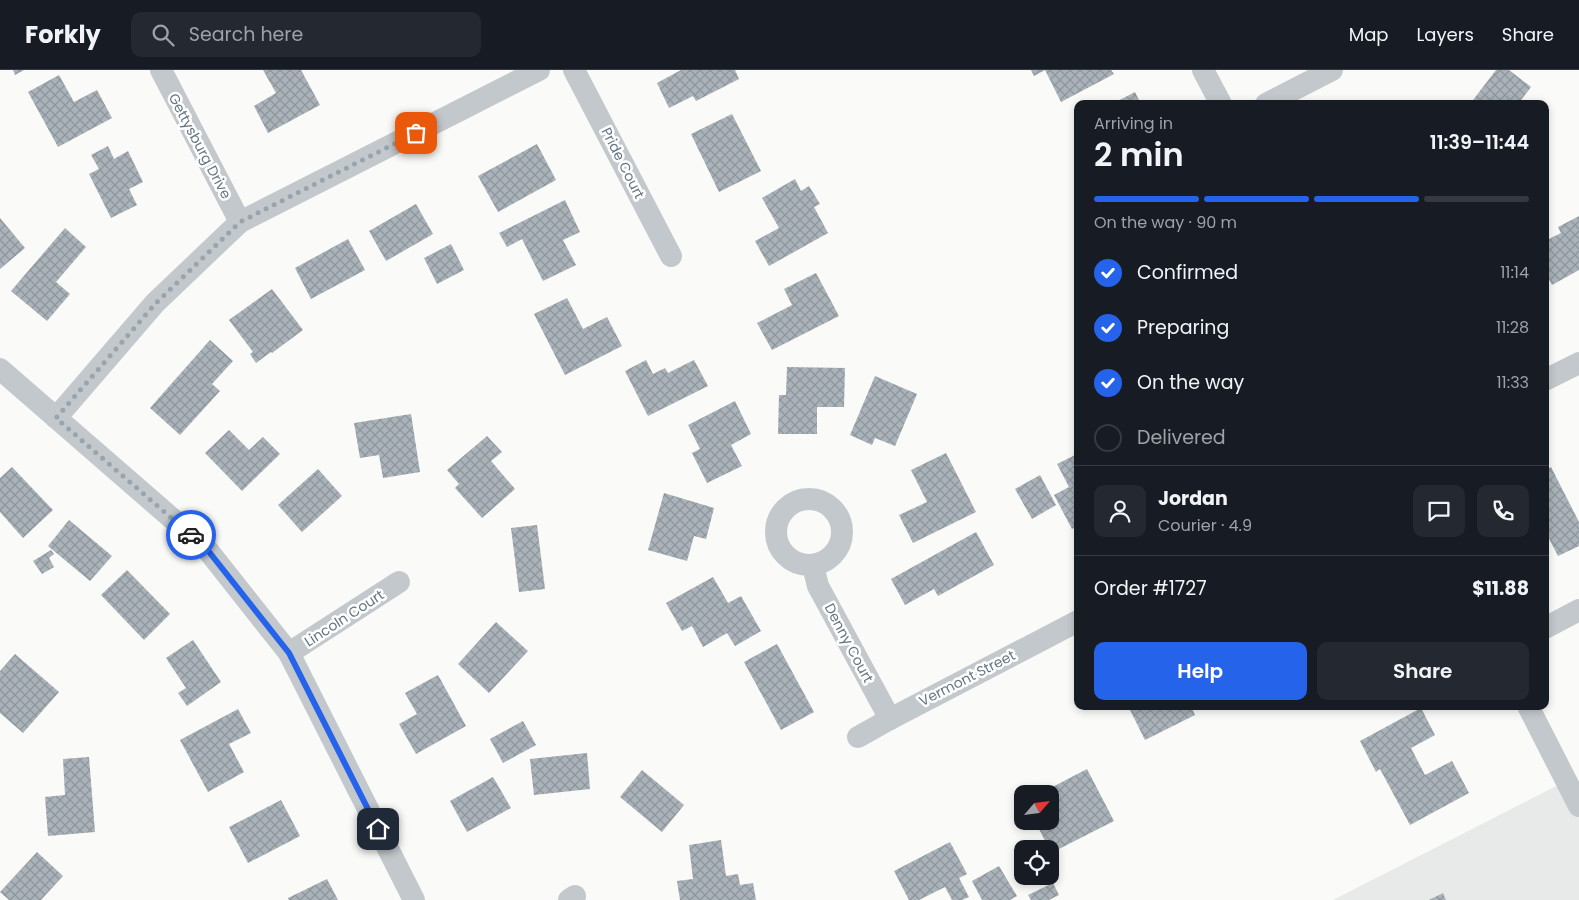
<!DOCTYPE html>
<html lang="en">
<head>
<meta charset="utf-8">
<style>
	:root { --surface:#171b24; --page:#242831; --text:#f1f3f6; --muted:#9ea1a6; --line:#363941; --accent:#2563eb }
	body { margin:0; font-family:Poppins,sans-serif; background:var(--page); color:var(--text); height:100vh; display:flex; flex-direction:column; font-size:19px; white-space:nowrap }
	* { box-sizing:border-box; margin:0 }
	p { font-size:16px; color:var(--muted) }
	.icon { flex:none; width:28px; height:28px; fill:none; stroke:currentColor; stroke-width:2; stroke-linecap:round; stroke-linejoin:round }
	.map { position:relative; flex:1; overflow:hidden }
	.sheet { position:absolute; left:1074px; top:30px; width:475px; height:610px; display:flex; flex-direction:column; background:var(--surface); border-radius:10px; box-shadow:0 2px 8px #0003 }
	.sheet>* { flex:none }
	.needle { width:32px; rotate:62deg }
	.controls { position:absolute; left:1014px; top:715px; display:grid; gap:10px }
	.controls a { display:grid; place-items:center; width:45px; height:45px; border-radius:10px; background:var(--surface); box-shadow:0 2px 8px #0003; font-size:25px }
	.pin { position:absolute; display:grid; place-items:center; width:42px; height:42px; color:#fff; margin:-21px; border-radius:10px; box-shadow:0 2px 8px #0006 }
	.courier { position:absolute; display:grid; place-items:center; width:50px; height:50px; margin:-25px; border:4px solid #2563eb; border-radius:50%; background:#fff; color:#222; box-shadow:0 1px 6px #0007 }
	.headline em { font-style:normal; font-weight:600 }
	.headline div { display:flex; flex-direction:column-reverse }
	.headline { display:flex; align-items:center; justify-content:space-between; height:85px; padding:0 20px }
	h1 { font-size:32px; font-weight:600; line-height:38px }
	.bar { display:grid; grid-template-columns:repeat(4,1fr); gap:8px 5px; align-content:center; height:60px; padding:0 20px }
	.bar i { height:6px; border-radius:4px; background:var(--line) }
	.bar .active { background:var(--accent) }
	.bar p { grid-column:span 4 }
	.line { display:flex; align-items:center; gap:12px; padding:0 20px; border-top:1px solid var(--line) }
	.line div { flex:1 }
	.round { display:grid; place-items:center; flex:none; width:52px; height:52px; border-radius:10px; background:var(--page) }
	ol { padding:0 20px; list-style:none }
	li { display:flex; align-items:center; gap:15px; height:55px }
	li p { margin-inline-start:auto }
	li .icon { padding:5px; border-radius:50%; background:var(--accent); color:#fff; stroke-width:4 }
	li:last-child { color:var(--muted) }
	li i { width:28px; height:28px; border:2px solid var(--line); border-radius:50% }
	.cta { display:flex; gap:10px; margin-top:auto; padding:10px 20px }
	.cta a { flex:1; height:58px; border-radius:10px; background:var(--accent); color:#fff; font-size:20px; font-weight:600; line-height:58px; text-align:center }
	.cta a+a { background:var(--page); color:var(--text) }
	header { display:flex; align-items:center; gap:30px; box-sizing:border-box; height:70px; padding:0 25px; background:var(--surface); border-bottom:1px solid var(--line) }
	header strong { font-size:24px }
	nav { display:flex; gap:28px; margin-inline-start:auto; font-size:18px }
	.search { width:350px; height:45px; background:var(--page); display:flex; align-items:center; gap:12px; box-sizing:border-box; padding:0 18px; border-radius:10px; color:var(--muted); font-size:19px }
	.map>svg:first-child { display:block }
	.built { fill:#e8e9e9 }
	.building { fill:url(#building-cross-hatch) }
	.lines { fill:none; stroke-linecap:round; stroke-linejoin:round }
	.street { stroke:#c3c8cc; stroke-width:22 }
	.done { stroke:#99a4ac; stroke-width:5; stroke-dasharray:0 9 }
	.route { stroke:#2563eb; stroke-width:6 }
	.labels { text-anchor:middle; stroke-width:5; stroke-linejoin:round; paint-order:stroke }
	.street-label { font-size:14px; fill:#657683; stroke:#fff }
</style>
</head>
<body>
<header>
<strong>Forkly</strong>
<div class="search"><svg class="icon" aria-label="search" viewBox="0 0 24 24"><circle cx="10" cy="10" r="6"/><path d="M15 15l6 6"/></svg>Search here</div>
<nav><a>Map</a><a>Layers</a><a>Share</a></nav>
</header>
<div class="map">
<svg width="1579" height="830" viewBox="0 0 1579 830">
	<defs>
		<pattern id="building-cross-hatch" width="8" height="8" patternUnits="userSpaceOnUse" patternTransform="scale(1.25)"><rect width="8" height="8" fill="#aab3b9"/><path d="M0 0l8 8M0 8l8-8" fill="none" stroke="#8e969c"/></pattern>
	</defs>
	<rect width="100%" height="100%" fill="#fafaf8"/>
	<!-- built -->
	<path class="built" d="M1566 711 1579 736V830H1333Z"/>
	<!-- building -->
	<g class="building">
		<path d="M13 0H24L15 5Z"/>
		<path d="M263 0H301L320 35 268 63 254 36 276 23Z"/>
		<path d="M681 0H735L739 9 696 31 693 26 669 38 657 13Z"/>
		<path d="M1031 0H1111L1114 4 1061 32 1045 0 1034 6Z"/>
		<path d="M1496 0H1509L1531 17 1518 34H1470Z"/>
		<path d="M59 5 74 32 97 20 112 48 58 77 28 22Z"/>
		<path d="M1135 22 1141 34H1112Z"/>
		<path d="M732 44 761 101 719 122 691 64Z"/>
		<path d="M537 74 556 110 498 142 478 106Z"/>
		<path d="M108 76 114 89 128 81 143 112 129 119 137 135 111 148 89 104 99 99 91 85Z"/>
		<path d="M795 109 801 121 809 116 820 134 814 137 828 163 769 196 755 171 779 158 762 128Z"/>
		<path d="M565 130 580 162 563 170 576 195 543 211 522 169 507 177 499 163Z"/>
		<path d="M416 134 433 164 386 191 369 161Z"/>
		<path d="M1579 146V200L1552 215 1545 202V171L1561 163 1558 157Z"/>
		<path d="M0 148 25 178 0 199Z"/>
		<path d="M65 158 86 177 56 212 70 224 47 251 11 221Z"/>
		<path d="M348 169 365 200 311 229 295 198Z"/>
		<path d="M451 174 464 200 437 214 424 188Z"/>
		<path d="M816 203 839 246 772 280 757 253 792 235 784 219Z"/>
		<path d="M272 219 303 260 272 283 271 282 256 293 250 284 253 282 229 250Z"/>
		<path d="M567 228 583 259 607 247 622 276 565 305 534 244Z"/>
		<path d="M210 270 233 291 212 314 220 321 180 365 150 338Z"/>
		<path d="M646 290 653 304 665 298 668 303 694 290 708 316 648 346 625 301Z"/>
		<path d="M787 297 845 298 844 337H817V364H778L779 325H786Z"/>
		<path d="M875 306 917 324 895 376 875 368 872 375 850 365Z"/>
		<path d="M735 331 751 364 731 375 742 396 707 413 692 383 700 379 688 355Z"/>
		<path d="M411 344 420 402 383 408 379 385 360 388 354 353Z"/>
		<path d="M229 360 249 380 263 367 280 384 242 421 205 383Z"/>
		<path d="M487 366 502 382 491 391 515 419 482 448 455 418 459 414 447 400Z"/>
		<path d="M946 383 976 442 913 473 899 445 927 432 911 400Z"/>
		<path d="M1077 384 1078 456 1072 459 1054 425 1069 417 1057 394Z"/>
		<path d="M12 397 53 440 23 468 0 442V408Z"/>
		<path d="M1551 397 1579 452V476L1558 486 1545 461V400Z"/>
		<path d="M318 399 342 426 302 462 278 435Z"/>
		<path d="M1040 405 1056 435 1032 449 1015 419Z"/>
		<path d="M664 423 714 438 706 469 694 466 687 491 648 480Z"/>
		<path d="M69 450 112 486 90 511 48 476Z"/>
		<path d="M537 455 545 519 519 522 511 458Z"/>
		<path d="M976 462 994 495 938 526 934 519 905 535 891 509Z"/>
		<path d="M51 480 54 484 49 488 54 497 42 504 33 491Z"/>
		<path d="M127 500 170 544 144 570 101 525Z"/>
		<path d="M713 507 728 533 741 526 761 561 735 576 727 563 703 577 692 556 682 561 666 533Z"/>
		<path d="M496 552 528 581 489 623 458 594Z"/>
		<path d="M193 570 221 612 187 636 178 623 186 618 166 588Z"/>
		<path d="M777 574 814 642 781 660 744 592Z"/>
		<path d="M15 584 59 622 23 663 0 643V601Z"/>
		<path d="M438 605 466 656 416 684 399 654 417 644 405 623Z"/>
		<path d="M1128 636H1191L1195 645 1145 670Z"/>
		<path d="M1421 638 1435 665 1411 678 1425 705 1452 691 1469 723 1410 755 1380 699 1376 702 1360 671Z"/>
		<path d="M238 639 251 663 229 674 244 702 208 722 180 670Z"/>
		<path d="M523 651 536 675 503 693 490 669Z"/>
		<path d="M587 683 590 719 534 725 530 689Z"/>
		<path d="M89 687 95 762 48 766 45 727 65 725 63 689Z"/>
		<path d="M1087 699 1114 751 1051 783 1035 751H1050V724H1039Z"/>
		<path d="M642 700 684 735 662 762 620 727Z"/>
		<path d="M493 707 511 738 467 762 450 731Z"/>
		<path d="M281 730 300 766 248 793 229 757Z"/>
		<path d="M721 770 726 806 738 804 740 815 753 813 756 830H680L677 811 693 809 689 775Z"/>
		<path d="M950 772 967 804 959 808 969 827 962 830H952L945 817 919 830H909L894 801Z"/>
		<path d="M1043 773 1046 779H1032Z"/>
		<path d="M37 782 63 806 41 830H9L0 822Z"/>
		<path d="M1050 787 1058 802 1050 806Z"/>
		<path d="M999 796 1017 826 1010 830H982L972 811Z"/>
		<path d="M1029 806H1050L1034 814Z"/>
		<path d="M327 809 338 830H289L288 828Z"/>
		<path d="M1053 813 1059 825 1049 830H1031L1028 825Z"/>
		<path d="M1443 823 1446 830H1429Z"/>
	</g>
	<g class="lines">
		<!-- street -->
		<g class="street">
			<path d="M161 0 240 152"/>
			<path d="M574 0 671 186"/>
			<path d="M1203 0 1221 34"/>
			<path d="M1266 34 1332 0"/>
			<path d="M0 299 206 478 289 583 414 830"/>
			<path d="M1545 310 1579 293"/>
			<path d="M56 348 155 233 240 152 539 0"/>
			<circle cx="809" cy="462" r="33"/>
			<path d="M813 496 818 516 890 649"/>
			<path d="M1545 558 1579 540"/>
			<path d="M289 583 399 512"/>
			<path d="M1528 636 1579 736"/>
			<path d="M858 667 890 649 1078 551"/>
			<path d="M569 830 575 826"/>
		</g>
	</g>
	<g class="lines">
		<!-- done -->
		<path class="done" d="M191 465 56 348 156 233 240 152 416 63"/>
		<!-- route -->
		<path class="route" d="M191 465 206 478 289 583 378 759"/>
	</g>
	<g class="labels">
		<!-- street labels -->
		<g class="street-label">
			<text transform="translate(200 76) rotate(62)" y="5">Gettysburg Drive</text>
			<text transform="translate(623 93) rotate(63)" y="5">Pride Court</text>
			<text transform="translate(344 548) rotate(-33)" y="5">Lincoln Court</text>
			<text transform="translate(849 573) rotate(62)" y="5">Denny Court</text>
			<text transform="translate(967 608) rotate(-27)" y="5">Vermont Street</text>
		</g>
	</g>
</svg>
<div class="controls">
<a><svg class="needle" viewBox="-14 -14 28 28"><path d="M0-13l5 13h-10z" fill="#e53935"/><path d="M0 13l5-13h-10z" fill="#9ea1a6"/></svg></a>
<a><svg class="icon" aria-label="locate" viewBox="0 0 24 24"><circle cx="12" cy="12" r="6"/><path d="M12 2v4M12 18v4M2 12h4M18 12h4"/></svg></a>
</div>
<div class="pin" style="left:416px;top:63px;background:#ea580c"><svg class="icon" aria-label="bag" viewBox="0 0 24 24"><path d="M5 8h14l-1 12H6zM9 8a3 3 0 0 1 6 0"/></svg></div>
<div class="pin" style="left:378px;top:759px;background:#1f2937"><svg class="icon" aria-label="home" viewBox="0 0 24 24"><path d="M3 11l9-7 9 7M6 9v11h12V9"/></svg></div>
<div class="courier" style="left:191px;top:465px"><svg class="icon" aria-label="car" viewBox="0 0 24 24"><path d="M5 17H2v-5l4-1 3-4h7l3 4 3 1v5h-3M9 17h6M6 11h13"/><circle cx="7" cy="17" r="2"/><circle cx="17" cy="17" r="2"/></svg></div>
<section class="sheet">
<div class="headline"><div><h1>2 min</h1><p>Arriving in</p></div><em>11:39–11:44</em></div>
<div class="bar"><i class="active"></i><i class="active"></i><i class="active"></i><i></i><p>On the way · 90 m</p></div>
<ol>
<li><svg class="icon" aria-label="check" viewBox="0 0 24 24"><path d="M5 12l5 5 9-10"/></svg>Confirmed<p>11:14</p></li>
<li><svg class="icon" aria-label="check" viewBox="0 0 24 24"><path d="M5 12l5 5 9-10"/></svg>Preparing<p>11:28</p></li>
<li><svg class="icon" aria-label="check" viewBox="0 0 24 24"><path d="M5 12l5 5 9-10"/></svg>On the way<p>11:33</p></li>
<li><i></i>Delivered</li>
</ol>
<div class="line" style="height:90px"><a class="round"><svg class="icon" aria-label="person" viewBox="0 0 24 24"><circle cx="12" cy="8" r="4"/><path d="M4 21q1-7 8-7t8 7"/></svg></a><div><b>Jordan</b><p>Courier · 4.9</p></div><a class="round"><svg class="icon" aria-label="chat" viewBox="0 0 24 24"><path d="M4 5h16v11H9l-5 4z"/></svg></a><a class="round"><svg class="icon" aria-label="phone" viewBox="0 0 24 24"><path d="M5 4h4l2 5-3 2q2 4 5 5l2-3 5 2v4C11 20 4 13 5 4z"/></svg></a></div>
<div class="line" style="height:65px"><div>Order #1727</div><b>$11.88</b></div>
<div class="cta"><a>Help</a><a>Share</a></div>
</section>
</div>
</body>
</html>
